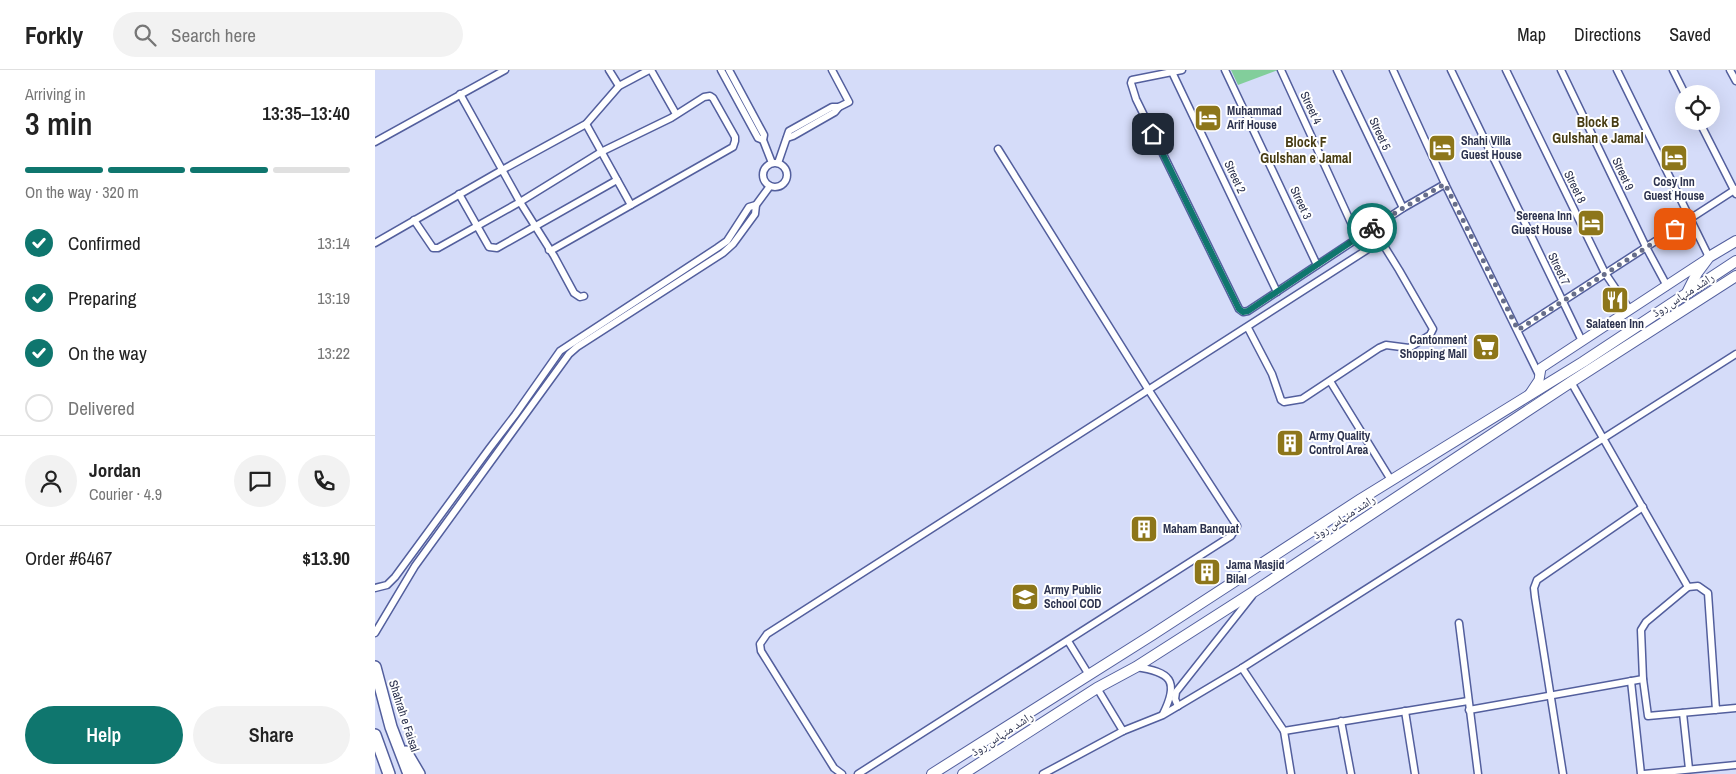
<!DOCTYPE html>
<html lang="en">
<head>
<meta charset="utf-8">
<style>
	:root { --surface:#fff; --page:#f2f2f2; --text:#222; --muted:#767676; --line:#e0e0e0; --accent:#0f766e }
	body { margin:0; font-family:"Archivo Narrow","Noto Naskh Arabic",sans-serif; background:var(--page); color:var(--text); height:100vh; display:flex; flex-direction:column; font-size:19px; white-space:nowrap }
	* { box-sizing:border-box; margin:0 }
	p { font-size:16px; color:var(--muted) }
	.icon { flex:none; width:28px; height:28px; fill:none; stroke:currentColor; stroke-width:2; stroke-linecap:round; stroke-linejoin:round }
	.map { position:relative; flex:1; overflow:hidden }
	.panel { display:flex; flex-direction:column; background:var(--surface); width:375px }
	.panel>* { flex:none }
	.fabs { position:absolute; left:1300px; top:15px; display:grid; gap:10px }
	.fabs a { display:grid; place-items:center; width:45px; height:45px; border-radius:50%; background:var(--surface); box-shadow:0 5px 20px #0002; font-size:25px }
	.pin { position:absolute; display:grid; place-items:center; width:42px; height:42px; color:#fff; margin:-21px; border-radius:10px; box-shadow:0 2px 8px #0006 }
	.courier { position:absolute; display:grid; place-items:center; width:50px; height:50px; margin:-25px; border:4px solid #0f766e; border-radius:50%; background:#fff; color:#222; box-shadow:0 1px 6px #0007 }
	.head em { font-style:normal; font-weight:600 }
	.head div { display:flex; flex-direction:column-reverse }
	.head { display:flex; align-items:center; justify-content:space-between; height:85px; padding:0 25px }
	h1 { font-size:32px; font-weight:600; line-height:38px }
	.bar { display:grid; grid-template-columns:repeat(4,1fr); gap:8px 5px; align-content:center; height:60px; padding:0 25px }
	.bar i { height:6px; border-radius:4px; background:var(--line) }
	.bar .current { background:var(--accent) }
	.bar p { grid-column:span 4 }
	.line { display:flex; align-items:center; gap:12px; padding:0 25px; border-top:1px solid var(--line) }
	.line div { flex:1 }
	.round { display:grid; place-items:center; flex:none; width:52px; height:52px; border-radius:26px; background:var(--page) }
	ol { padding:0 25px; list-style:none }
	li { display:flex; align-items:center; gap:15px; height:55px }
	li p { margin-inline-start:auto }
	li .icon { padding:5px; border-radius:50%; background:var(--accent); color:#fff; stroke-width:4 }
	li:last-child { color:var(--muted) }
	li i { width:28px; height:28px; border:2px solid var(--line); border-radius:50% }
	.button { display:flex; gap:10px; margin-top:auto; padding:10px 25px }
	.button a { flex:1; height:58px; border-radius:30px; background:var(--accent); color:#fff; font-size:20px; font-weight:600; line-height:58px; text-align:center }
	.button a+a { background:var(--page); color:var(--text) }
	header { display:flex; align-items:center; gap:30px; box-sizing:border-box; height:70px; padding:0 25px; background:var(--surface); border-bottom:1px solid var(--line) }
	header strong { font-size:24px }
	nav { display:flex; gap:28px; margin-inline-start:auto; font-size:18px }
	.search { width:350px; height:45px; background:var(--page); display:flex; align-items:center; gap:12px; box-sizing:border-box; padding:0 18px; border-radius:28px; color:var(--muted); font-size:19px }
	main { display:flex; flex:1; min-height:0 }
	.map>svg:first-child { display:block }
	.green { fill:#82ce9b }
	.lines { fill:none; stroke-linecap:round; stroke-linejoin:round }
	.street-casing { stroke:#535f9d; stroke-width:9 }
	.secondary-casing { stroke:#535f9d; stroke-width:11 }
	.primary-casing { stroke:#535f9d; stroke-width:12 }
	.highway-casing { stroke:#535f9d; stroke-width:14 }
	.street { stroke:#fff; stroke-width:6 }
	.secondary { stroke:#fff; stroke-width:9 }
	.primary { stroke:#fff; stroke-width:10 }
	.highway { stroke:#fff; stroke-width:11 }
	.done { stroke:#676e8a; stroke-width:5; stroke-dasharray:0 9 }
	.route { stroke:#0f766e; stroke-width:6 }
	.labels { text-anchor:middle; stroke-width:4; stroke-linejoin:round; paint-order:stroke }
	.street-label { font-size:12px; fill:#2c324e; stroke:#fff }
	.poi-label { font-size:12px; font-weight:bold; fill:#2c324e; stroke:#fff; text-anchor:start }
	.neighbourhood-label { font-size:14px; font-weight:bold; fill:#483d14; stroke:#fff }
</style>
</head>
<body>
<header>
<strong>Forkly</strong>
<div class="search"><svg class="icon" aria-label="search" viewBox="0 0 24 24"><circle cx="10" cy="10" r="6"/><path d="M15 15l6 6"/></svg>Search here</div>
<nav><a>Map</a><a>Directions</a><a>Saved</a></nav>
</header>
<main>
<section class="panel">
<div class="head"><div><h1>3 min</h1><p>Arriving in</p></div><em>13:35–13:40</em></div>
<div class="bar"><i class="current"></i><i class="current"></i><i class="current"></i><i></i><p>On the way · 320 m</p></div>
<ol>
<li><svg class="icon" aria-label="check" viewBox="0 0 24 24"><path d="M5 12l5 5 9-10"/></svg>Confirmed<p>13:14</p></li>
<li><svg class="icon" aria-label="check" viewBox="0 0 24 24"><path d="M5 12l5 5 9-10"/></svg>Preparing<p>13:19</p></li>
<li><svg class="icon" aria-label="check" viewBox="0 0 24 24"><path d="M5 12l5 5 9-10"/></svg>On the way<p>13:22</p></li>
<li><i></i>Delivered</li>
</ol>
<div class="line" style="height:90px"><a class="round"><svg class="icon" aria-label="person" viewBox="0 0 24 24"><circle cx="12" cy="8" r="4"/><path d="M4 21q1-7 8-7t8 7"/></svg></a><div><b>Jordan</b><p>Courier · 4.9</p></div><a class="round"><svg class="icon" aria-label="chat" viewBox="0 0 24 24"><path d="M4 5h16v11H9l-5 4z"/></svg></a><a class="round"><svg class="icon" aria-label="phone" viewBox="0 0 24 24"><path d="M5 4h4l2 5-3 2q2 4 5 5l2-3 5 2v4C11 20 4 13 5 4z"/></svg></a></div>
<div class="line" style="height:65px"><div>Order #6467</div><b>$13.90</b></div>
<div class="button"><a>Help</a><a>Share</a></div>
</section>
<div class="map">
<svg width="1361" height="704" viewBox="0 0 1361 704">
	<rect width="100%" height="100%" fill="#d5dcf9"/>
	<!-- green -->
	<path class="green" d="M856 0H903L863 15Z"/>
	<g class="lines">
		<!-- street casing -->
		<g class="street-casing">
			<g id="street">
				<path d="M234 0 244 16"/>
				<path d="M276 0 301 44"/>
				<path d="M346 0 383 68 388 70"/>
				<path d="M354 0 389 65 388 70 397 93"/>
				<path d="M807 0 757 10 756 13 761 29 864 239 868 242 873 241 1028 138 1070 114"/>
				<path d="M850 0 942 195"/>
				<path d="M906 0 983 168"/>
				<path d="M962 0 1028 138"/>
				<path d="M1018 0 1070 114 1164 305"/>
				<path d="M1076 0 1207 271"/>
				<path d="M1131 0 1230 203 1255 240"/>
				<path d="M1186 0 1271 177 1292 216"/>
				<path d="M1242 0 1334 187"/>
				<path d="M1298 0 1310 24"/>
				<path d="M1355 0 1361 11"/>
				<path d="M797 2 902 222"/>
				<path d="M85 24 145 132 179 186 199 223 205 227 209 226"/>
				<path d="M1324 51 1361 124"/>
				<path d="M211 54 256 135"/>
				<path d="M412 68 418 66 460 42 464 37"/>
				<path d="M0 72 130 0"/>
				<circle cx="400" cy="105" r="12"/>
				<path d="M403 93 414 61 457 37H464L474 32 457 0"/>
				<path d="M84 124 114 177 122 178 242 110"/>
				<path d="M39 150 58 178H63L145 132 226 82 296 48 329 27 335 26 338 28 360 67V71L358 77 177 180H174"/>
				<path d="M0 173 127 100 211 54 244 16 274 0"/>
				<path d="M873 258 897 304 906 330 909 332 927 329 1004 278 1011 275 1034 278 1055 265 1058 259 1024 200 1006 171"/>
				<path d="M1143 260 1361 119"/>
				<path d="M955 311 1016 410"/>
				<path d="M1196 312 1313 517"/>
				<path d="M0 518 12 515 20 507 114 379 140 345 185 281 342 178 352 171 374 137 381 135"/>
				<path d="M1084 553 1103 704"/>
				<path d="M0 563 40 496 194 284 202 277 348 183 358 174 380 144 381 135 395 116"/>
				<path d="M693 571 714 605"/>
				<path d="M761 597C795 602 805 610 788 644"/>
				<path d="M867 598 909 661 1093 631"/>
				<path d="M1256 611 1266 704"/>
				<path d="M722 618 748 661 788 645 867 598 1361 284"/>
				<path d="M803 636 800 629 801 622 877 526"/>
				<path d="M1094 640 1268 609"/>
				<path d="M1341 640 1333 523 1323 516 1313 517 1271 552 1266 560 1268 609 1273 646 1361 638"/>
				<path d="M1030 641 1040 704"/>
				<path d="M1308 643 1314 699"/>
				<path d="M966 651 976 704"/>
				<path d="M909 661 916 704"/>
				<path d="M467 704 459 698 386 581 385 574 392 564 1015 165"/>
				<path d="M483 704 856 466 862 456 773 319 623 79"/>
				<path d="M668 704 748 661"/>
				<path d="M1188 704 1160 527 1159 518 1162 510 1268 437"/>
				<path d="M1269 704 1361 695"/>
			</g>
		</g>
		<!-- secondary casing -->
		<g class="secondary-casing">
			<path id="secondary" d="M1154 325 1164 310 1166 298 1329 191"/>
		</g>
		<!-- primary casing -->
		<g class="primary-casing">
			<g id="primary">
				<path d="M1313 221 1322 203 1334 187 1361 171"/>
				<path d="M557 704 777 565 986 429 1208 292 1361 191"/>
				<path d="M588 704 722 618 761 597 883 519 1196 312 1361 206"/>
			</g>
		</g>
		<!-- highway casing -->
		<g class="highway-casing">
			<g id="highway">
				<path d="M0 597 16 657 34 704"/>
				<path d="M0 665 14 704"/>
				<path d="M31 682 44 704"/>
			</g>
		</g>
		<!-- street -->
		<use href="#street" class="street"/>
		<!-- secondary -->
		<use href="#secondary" class="secondary"/>
		<!-- primary -->
		<use href="#primary" class="primary"/>
		<!-- highway -->
		<use href="#highway" class="highway"/>
	</g>
	<g class="lines">
		<!-- done -->
		<path class="done" d="M997 158 1028 138 1070 114 1143 260 1300 159"/>
		<!-- route -->
		<path class="route" d="M778 64 864 239 868 242 873 241 997 158"/>
	</g>
	<!-- icons -->
	<defs>
		<g id="hotel-square" transform="scale(1.4375)"><rect x="-9" y="-9" width="18" height="18" rx="4" fill="#8d761a" stroke="#fff"/><path d="M-6-4.5h1.5V1H6V5H4.5V3h-9V5H-6ZM-4 0a1.8 1.8 0 1 1 3.6 0ZM.5 0V-2.5h3Q6-2.5 6 0Z" fill="#fff"/></g>
		<g id="restaurant-square" transform="scale(1.4375)"><rect x="-9" y="-9" width="18" height="18" rx="4" fill="#8d761a" stroke="#fff"/><path d="M-5-6h1v4h1v-4h1v4h1v-4h1v5L-1.5 .5V6h-2V.5L-5-1ZM5-6V6H3V1.5H1.5Q1.5-4 5-6Z" fill="#fff"/></g>
		<g id="supermarket-square" transform="scale(1.4375)"><rect x="-9" y="-9" width="18" height="18" rx="4" fill="#8d761a" stroke="#fff"/><path d="M-6-5.5h2.5l.6 2H6L4.5 2H-2.5L-4.4-4H-6ZM-1.5 3.2a1.3 1.3 0 1 0 .1 0ZM3 3.2a1.3 1.3 0 1 0 .1 0Z" fill="#fff"/></g>
		<g id="building-square" transform="scale(1.4375)"><rect x="-9" y="-9" width="18" height="18" rx="4" fill="#8d761a" stroke="#fff"/><path d="M-4-6H4V6H1V3H-1V6H-4ZM-2.5-4.3h1.7v1.8h-1.7ZM.8-4.3h1.7v1.8H.8ZM-2.5-1h1.7V.8h-1.7ZM.8-1h1.7V.8H.8Z" fill="#fff"/></g>
		<g id="university-square" transform="scale(1.4375)"><rect x="-9" y="-9" width="18" height="18" rx="4" fill="#8d761a" stroke="#fff"/><path d="M0-5L7-2L0 1L-7-2ZM-4 1L0 2.5L4 1V4Q0 6-4 4Z" fill="#fff"/></g>
	</defs>
	<g fill-rule="evenodd">
		<use href="#hotel-square" x="833" y="48"/>
		<use href="#hotel-square" x="1067" y="78"/>
		<use href="#hotel-square" x="1299" y="88"/>
		<use href="#hotel-square" x="1216" y="153"/>
		<use href="#restaurant-square" x="1240" y="230"/>
		<use href="#supermarket-square" x="1111" y="277"/>
		<use href="#building-square" x="915" y="373"/>
		<use href="#building-square" x="769" y="459"/>
		<use href="#building-square" x="832" y="502"/>
		<use href="#university-square" x="650" y="527"/>
	</g>
	<g class="labels">
		<!-- street labels -->
		<g class="street-label">
			<text transform="translate(936 38) rotate(65)" y="4">Street 4</text>
			<text transform="translate(1005 64) rotate(65)" y="4">Street 5</text>
			<text transform="translate(1248 104) rotate(65)" y="4">Street 9</text>
			<text transform="translate(860 107) rotate(65)" y="4">Street 2</text>
			<text transform="translate(1200 117) rotate(64)" y="4">Street 8</text>
			<text transform="translate(926 133) rotate(65)" y="4">Street 3</text>
			<text transform="translate(1184 199) rotate(64)" y="4">Street 7</text>
			<text transform="translate(1308 225) rotate(-33)" y="4">راشد منہاس روڈ</text>
			<text transform="translate(969 447) rotate(-33)" y="4">راشد منہاس روڈ</text>
			<text transform="translate(29 646) rotate(72)" y="4">Shahrah e Faisal</text>
			<text transform="translate(627 664) rotate(-33)" y="4">راشد منہاس روڈ</text>
		</g>
		<!-- poi labels -->
		<g class="poi-label">
			<text x="852" y="45">Muhammad<tspan x="852" dy="14">Arif House</tspan></text>
			<text x="1086" y="75">Shahi Villa<tspan x="1086" dy="14">Guest House</tspan></text>
			<text x="1299" y="116" text-anchor="middle">Cosy Inn<tspan x="1299" dy="14">Guest House</tspan></text>
			<text x="1197" y="150" text-anchor="end">Sereena Inn<tspan x="1197" dy="14">Guest House</tspan></text>
			<text x="1240" y="258" text-anchor="middle">Salateen Inn</text>
			<text x="1092" y="274" text-anchor="end">Cantonment<tspan x="1092" dy="14">Shopping Mall</tspan></text>
			<text x="934" y="370">Army Quality<tspan x="934" dy="14">Control Area</tspan></text>
			<text x="788" y="463">Maham Banquat</text>
			<text x="851" y="499">Jama Masjid<tspan x="851" dy="14">Bilal</tspan></text>
			<text x="669" y="524">Army Public<tspan x="669" dy="14">School COD</tspan></text>
		</g>
		<!-- neighbourhood labels -->
		<g class="neighbourhood-label">
			<text x="1223" y="57">Block B<tspan x="1223" dy="16">Gulshan e Jamal</tspan></text>
			<text x="931" y="77">Block F<tspan x="931" dy="16">Gulshan e Jamal</tspan></text>
		</g>
	</g>
</svg>
<div class="fabs">
<a><svg class="icon" aria-label="locate" viewBox="0 0 24 24"><circle cx="12" cy="12" r="6"/><path d="M12 2v4M12 18v4M2 12h4M18 12h4"/></svg></a>
</div>
<div class="pin" style="left:1300px;top:159px;background:#ea580c"><svg class="icon" aria-label="bag" viewBox="0 0 24 24"><path d="M5 8h14l-1 12H6zM9 8a3 3 0 0 1 6 0"/></svg></div>
<div class="pin" style="left:778px;top:64px;background:#1f2937"><svg class="icon" aria-label="home" viewBox="0 0 24 24"><path d="M3 11l9-7 9 7M6 9v11h12V9"/></svg></div>
<div class="courier" style="left:997px;top:158px"><svg class="icon" aria-label="bike" viewBox="0 0 24 24"><circle cx="6" cy="16" r="4"/><circle cx="18" cy="16" r="4"/><path d="M6 16l4-8h5l3 8M10 8l3 8H6M13 5h3"/></svg></div>
</div>
</main>
</body>
</html>
